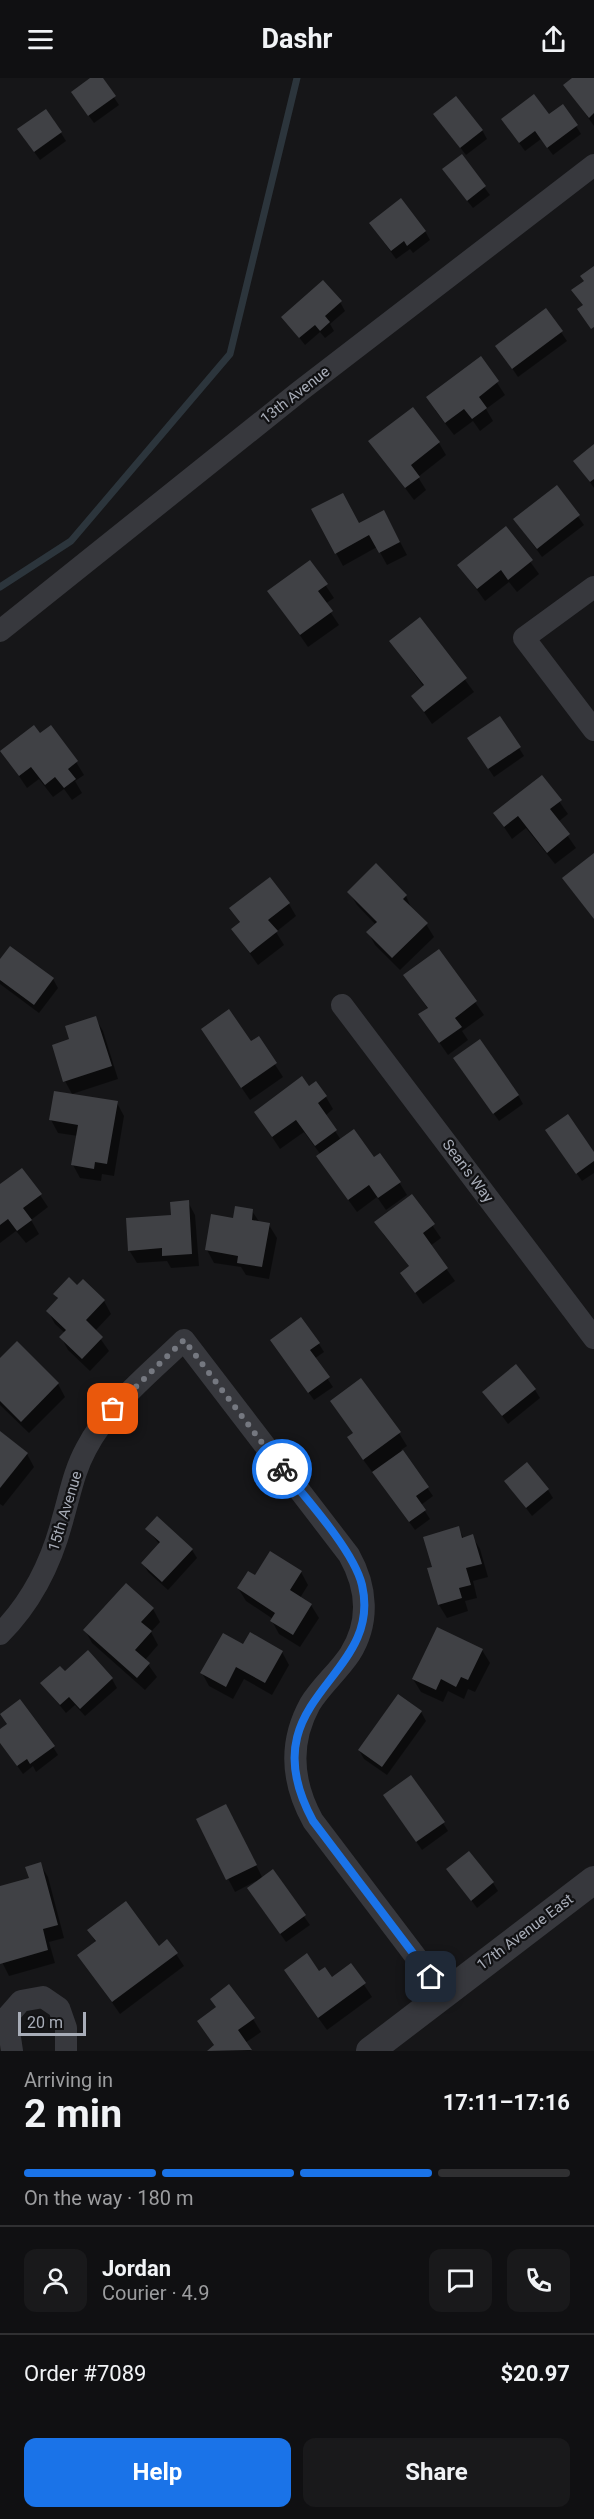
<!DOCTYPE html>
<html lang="en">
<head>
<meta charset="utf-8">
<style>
	:root { --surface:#101012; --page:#19191b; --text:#f1f3f6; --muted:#9c9d9f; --line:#303032; --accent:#1a73e8 }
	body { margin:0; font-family:Roboto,sans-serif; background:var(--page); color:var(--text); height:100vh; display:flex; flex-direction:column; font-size:22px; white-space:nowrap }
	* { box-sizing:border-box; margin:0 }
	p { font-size:20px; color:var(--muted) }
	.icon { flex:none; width:33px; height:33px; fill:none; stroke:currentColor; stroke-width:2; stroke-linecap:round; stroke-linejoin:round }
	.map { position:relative; height:1973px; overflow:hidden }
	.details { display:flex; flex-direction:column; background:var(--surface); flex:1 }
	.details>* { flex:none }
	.scale { position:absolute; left:18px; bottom:15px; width:68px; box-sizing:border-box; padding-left:6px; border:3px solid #a8adb8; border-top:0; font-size:16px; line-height:21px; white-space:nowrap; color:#a8adb8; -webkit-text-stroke:4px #111113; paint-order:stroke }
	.pin { position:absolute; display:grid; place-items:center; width:51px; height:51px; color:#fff; margin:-26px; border-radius:12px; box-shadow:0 3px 9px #0006 }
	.courier { position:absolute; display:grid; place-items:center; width:60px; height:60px; margin:-30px; border:4px solid #1a73e8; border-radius:50%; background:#fff; color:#222; box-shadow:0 2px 8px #0007 }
	.summary em { font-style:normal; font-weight:700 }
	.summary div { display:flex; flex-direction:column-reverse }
	.summary { display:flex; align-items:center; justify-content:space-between; height:102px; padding:0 24px }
	h1 { font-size:39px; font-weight:700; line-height:45px }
	.bar { display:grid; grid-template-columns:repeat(4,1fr); gap:9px 6px; align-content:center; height:72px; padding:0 24px }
	.bar i { height:8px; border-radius:4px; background:var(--line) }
	.bar .selected { background:var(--accent) }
	.bar p { grid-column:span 4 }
	.line { display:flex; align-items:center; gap:15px; padding:0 24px; border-top:2px solid var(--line) }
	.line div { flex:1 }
	.round { display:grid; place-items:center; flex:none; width:63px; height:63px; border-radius:12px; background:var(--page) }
	.action { display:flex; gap:12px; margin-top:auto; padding:12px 24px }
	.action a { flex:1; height:69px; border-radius:12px; background:var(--accent); color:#fff; font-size:24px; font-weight:700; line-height:69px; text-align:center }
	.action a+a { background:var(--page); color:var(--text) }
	header { display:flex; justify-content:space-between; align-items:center; height:78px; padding:0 24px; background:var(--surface); font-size:27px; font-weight:700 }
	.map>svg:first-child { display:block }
	.shadow { fill:#0007 }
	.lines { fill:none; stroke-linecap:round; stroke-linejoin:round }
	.stream { stroke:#2c353c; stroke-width:7 }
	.building { fill:#404145 }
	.minor { stroke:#37383d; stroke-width:22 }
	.tertiary { stroke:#37383d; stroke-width:28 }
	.done { stroke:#757880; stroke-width:6; stroke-dasharray:0 10.8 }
	.route { stroke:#1a73e8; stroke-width:8 }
	.labels { text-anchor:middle; stroke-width:4.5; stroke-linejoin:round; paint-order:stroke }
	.street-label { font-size:15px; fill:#a8adb8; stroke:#111113 }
</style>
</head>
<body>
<header><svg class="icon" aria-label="menu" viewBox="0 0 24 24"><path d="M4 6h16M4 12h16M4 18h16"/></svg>Dashr<svg class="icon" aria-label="share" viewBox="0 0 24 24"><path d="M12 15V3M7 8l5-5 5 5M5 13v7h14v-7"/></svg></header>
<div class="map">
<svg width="594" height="1973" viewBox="0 0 594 1973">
	<rect width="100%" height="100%" fill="#161618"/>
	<!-- shadow -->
	<g class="shadow">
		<path d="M93 0H101L119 27 94 45 78 23Z"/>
		<path d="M574 0H594V48L565 7Z"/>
		<path d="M435 37 482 52 487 61 466 77Z"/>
		<path d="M549 38 576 48 581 56 553 77 541 61 525 73 508 50Z"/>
		<path d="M61 55 66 63 40 82 24 60Z"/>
		<path d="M461 78 490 117 473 130 449 100Z"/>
		<path d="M371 146 425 153 430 162 413 175 410 171 396 181Z"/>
		<path d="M340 224 345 233 330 246 334 253 325 260 320 254 305 267 283 239Z"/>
		<path d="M546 232 567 263 518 299 497 268Z"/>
		<path d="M481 280 505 317 486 331 493 343 480 353 473 343 454 357 435 332Z"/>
		<path d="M370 363 439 365 446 377 418 399 426 412 414 422Z"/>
		<path d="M594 368V410L575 383Z"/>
		<path d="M557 409 584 447 542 479 515 442Z"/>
		<path d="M359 447H391L407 477 387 487 377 469 343 488 336 475Z"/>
		<path d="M506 450 539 496 517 514 509 504 485 523 459 487Z"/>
		<path d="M310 484 334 520 325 526 339 547 308 569 269 513Z"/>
		<path d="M420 541 474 614 432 646 413 618 424 609 391 563Z"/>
		<path d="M40 658 76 684 84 697 75 703 82 715 72 722 64 711 53 719 39 701 27 710 2 673Z"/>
		<path d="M474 669 519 670 524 678 494 699Z"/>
		<path d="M542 699 568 736 558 744 576 770 555 786 526 750 512 761 495 736Z"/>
		<path d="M349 814 406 818 412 832 426 846 434 859 400 892 375 867 368 854 376 847 357 827Z"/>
		<path d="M289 826 296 838 276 854 284 867 258 887 233 852 241 846 231 830Z"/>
		<path d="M439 873 484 937 462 953 468 962 448 977 420 937 428 931 405 898Z"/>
		<path d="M0 884 53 901 58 910 39 935 0 906Z"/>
		<path d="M95 940 103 953 118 1001 72 1016 65 1003 71 962Z"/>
		<path d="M258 960 283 999 250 1022 210 964 251 965Z"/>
		<path d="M460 989 518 1017 523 1026 499 1043Z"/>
		<path d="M309 1010 326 1019 333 1031 325 1038 341 1062 374 1081 399 1104 407 1117 386 1132 377 1119 357 1134 326 1091 321 1077 304 1054 280 1071 256 1035Z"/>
		<path d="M117 1025 124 1038 114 1098 102 1096 101 1103 80 1100 73 1087 78 1058 58 1055 51 1042Z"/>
		<path d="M552 1061 594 1077V1095L582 1103Z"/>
		<path d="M0 1107 40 1117 48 1129 31 1142 39 1156 26 1165 16 1153 0 1165Z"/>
		<path d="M412 1118 441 1160 430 1168 455 1203 423 1226 402 1195 410 1189 384 1157 376 1144Z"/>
		<path d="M188 1124 195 1137 199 1188 171 1190 167 1183 137 1185 129 1172 173 1139Z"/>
		<path d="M252 1133 260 1145 269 1147 277 1160 269 1201 246 1197 241 1189 214 1185 207 1172 234 1142Z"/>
		<path d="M77 1209 104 1223 111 1236 95 1253 109 1273 90 1293 68 1272 61 1259 65 1255 55 1246 48 1233 58 1222 55 1216Z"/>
		<path d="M319 1266 324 1274 314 1281 333 1309 314 1322 277 1271Z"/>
		<path d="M0 1283 58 1306 65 1319 29 1355 0 1327Z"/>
		<path d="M360 1302 399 1355 407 1368 401 1372 433 1418 421 1427 430 1441 415 1452 356 1372 354 1356 332 1323Z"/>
		<path d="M535 1312 540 1320 508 1346 484 1314Z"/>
		<path d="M0 1355 27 1376 34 1389 3 1428 0 1426Z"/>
		<path d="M506 1404 548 1412 553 1420 532 1438Z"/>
		<path d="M458 1450 464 1461 472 1458 480 1471 488 1499 473 1503 477 1520 465 1523 468 1533 447 1540 439 1527 429 1491 434 1490Z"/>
		<path d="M147 1451 192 1472 197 1480 168 1512 148 1494 143 1485 160 1467Z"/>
		<path d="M301 1494 308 1507 300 1520 311 1527 319 1540 300 1569 279 1556 272 1543 273 1541 246 1523 238 1510 255 1499Z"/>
		<path d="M153 1531 160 1544 151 1554 158 1567 145 1582 157 1599 145 1612 92 1565 85 1552Z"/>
		<path d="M244 1568 282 1574 289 1587 272 1617 244 1601 233 1621 209 1608 202 1595Z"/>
		<path d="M482 1572 490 1585 475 1614 468 1611 464 1621 448 1613 443 1624 421 1614 413 1601Z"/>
		<path d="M65 1596 112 1601 117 1610 85 1638 75 1627 66 1635 42 1606Z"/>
		<path d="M421 1634 426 1643 387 1697 364 1681 359 1672Z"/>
		<path d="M8 1647 53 1669 58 1677 36 1694 33 1688 23 1696 0 1664V1653Z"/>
		<path d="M390 1726 443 1745 448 1753 422 1772Z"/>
		<path d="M233 1740 263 1801 273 1794 310 1847 286 1864 254 1819 256 1803 235 1814 198 1742Z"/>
		<path d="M40 1786 48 1799 64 1860 49 1864 55 1885 9 1898 0 1880V1809L30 1801Z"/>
		<path d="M448 1791 493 1805 498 1813 477 1830Z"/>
		<path d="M89 1852 176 1876 184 1888 120 1936 79 1877 96 1865Z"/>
		<path d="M351 1887 372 1919 327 1952 293 1905 319 1895 332 1901Z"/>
		<path d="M211 1921 253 1941 261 1954 245 1965 251 1973H209L215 1969 199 1943 217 1930Z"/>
	</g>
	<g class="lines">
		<!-- stream -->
		<path class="stream" d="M0 509 71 463 230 276 297 0"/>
	</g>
	<!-- building -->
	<g class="building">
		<path d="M90 0H103L116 18 88 38 71 14Z"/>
		<path d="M572 0H594V35L589 40 563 7Z"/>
		<path d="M534 16 549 36 563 26 578 47 547 70 535 53 519 65 501 41Z"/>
		<path d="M456 18 483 52 460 70 433 36Z"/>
		<path d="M46 31 62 54 34 74 17 51Z"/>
		<path d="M462 76 486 108 467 123 442 91Z"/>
		<path d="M401 120 426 153 407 168 404 163 391 173 369 145Z"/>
		<path d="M594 188V249L591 251 577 231 583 227 571 212 584 203 580 198Z"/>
		<path d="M323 202 342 223 325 238 330 244 320 253 315 247 299 260 281 239Z"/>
		<path d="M546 230 563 253 512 291 495 268Z"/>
		<path d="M481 278 499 303 479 319 487 330 472 341 464 331 445 345 426 319Z"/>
		<path d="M413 329 440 364 411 387 420 399 405 410 368 363Z"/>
		<path d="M594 366V401L590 404 573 383Z"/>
		<path d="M557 407 580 437 537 471 513 441Z"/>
		<path d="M343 415 359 445 384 432 400 464 379 475 369 457 335 476 311 431Z"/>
		<path d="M506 448 533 482 508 502 501 492 477 511 457 487Z"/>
		<path d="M310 482 328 506 318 513 333 533 300 557 267 513Z"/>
		<path d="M420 539 467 600 424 634 411 618 424 607 389 563Z"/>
		<path d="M500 638 521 669 488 691 467 660Z"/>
		<path d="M34 647 40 655 51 647 78 683 68 691 76 701 64 710 55 699 45 707 31 689 19 698 0 673Z"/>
		<path d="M542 697 562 722 550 731 570 756 547 775 518 738 504 749 493 735Z"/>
		<path d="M594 775V841L562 800Z"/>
		<path d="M376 785 407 817 403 821 428 845 392 880 366 854 377 844 347 814Z"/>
		<path d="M270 799 290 825 268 842 278 853 250 875 231 851 240 844 229 830Z"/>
		<path d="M10 868 54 900 34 927 0 902V881Z"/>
		<path d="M439 871 477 923 455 940 462 949 439 965 418 936 428 930 403 897Z"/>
		<path d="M229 931 251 963 259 958 277 985 241 1010 201 951Z"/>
		<path d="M96 938 112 988 63 1004 52 967 69 961 65 948Z"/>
		<path d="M480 961 519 1017 493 1036 453 980Z"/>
		<path d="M302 998 309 1008 316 1003 327 1018 318 1025 337 1052 315 1068 296 1042 272 1059 254 1034Z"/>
		<path d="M54 1013 118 1023 107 1086 95 1084 94 1091 71 1087 78 1047 49 1042Z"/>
		<path d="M568 1036 594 1074V1083L576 1096 545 1052Z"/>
		<path d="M354 1051 374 1079 380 1075 401 1104 378 1120 369 1107 348 1122 316 1078Z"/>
		<path d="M22 1090 42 1116 23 1130 32 1142 17 1153 8 1141 0 1147V1106Z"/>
		<path d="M412 1116 435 1146 423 1155 448 1190 415 1215 400 1195 409 1188 374 1144Z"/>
		<path d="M189 1122 192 1176 162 1178V1170L128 1173 126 1140 171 1137 170 1124Z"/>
		<path d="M235 1128 253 1131 252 1142 270 1145 262 1189 237 1185 238 1178 205 1172 211 1136 233 1140Z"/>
		<path d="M69 1199 77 1207 83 1201 105 1222 86 1242 103 1259 82 1281 59 1259 66 1252 46 1233 58 1220 53 1216Z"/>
		<path d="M301 1239 320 1265 310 1272 330 1299 308 1315 270 1262Z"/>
		<path d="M17 1263 59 1305 21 1344 0 1323V1280Z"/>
		<path d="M516 1286 536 1311 502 1338 482 1314Z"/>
		<path d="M361 1300 401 1354 363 1382 347 1359 353 1355 330 1323Z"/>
		<path d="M0 1353 28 1375 0 1410Z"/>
		<path d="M403 1372 429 1409 416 1418 426 1432 409 1444 372 1394Z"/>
		<path d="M527 1384 549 1411 526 1430 504 1403Z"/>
		<path d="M157 1438 193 1471 162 1504 141 1485 160 1464 145 1451Z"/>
		<path d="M459 1448 462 1460 473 1456 482 1486 466 1490 471 1507 459 1510 462 1520 438 1527 427 1490 432 1489 423 1459Z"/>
		<path d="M270 1473 302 1493 290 1512 312 1526 293 1557 270 1543 275 1535 237 1510 248 1493 255 1497Z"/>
		<path d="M126 1505 154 1530 141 1544 152 1553 135 1572 150 1585 137 1600 83 1552Z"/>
		<path d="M437 1549 483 1571 468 1602 461 1599 456 1609 441 1601 436 1612 412 1601Z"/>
		<path d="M250 1554 283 1573 265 1605 236 1589 226 1609 200 1595 223 1555 243 1566Z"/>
		<path d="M88 1572 113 1600 80 1631 69 1619 60 1627 40 1605 60 1588 65 1593Z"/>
		<path d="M398 1616 422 1633 382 1689 358 1672Z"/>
		<path d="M20 1621 55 1668 30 1686 27 1681 17 1688 0 1665V1651L7 1646 0 1636Z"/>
		<path d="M411 1697 445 1744 416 1764 383 1717Z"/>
		<path d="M226 1726 257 1787 226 1802 196 1741Z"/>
		<path d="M469 1773 494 1804 471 1823 446 1791Z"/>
		<path d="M41 1784 58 1847 43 1851 48 1872 0 1886V1808L29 1800 25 1789Z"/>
		<path d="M273 1791 306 1837 280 1856 247 1810Z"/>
		<path d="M126 1823 159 1868 167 1861 178 1875 112 1924 77 1877 96 1863 87 1852Z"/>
		<path d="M307 1875 319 1893 325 1889 332 1899 351 1885 366 1905 318 1940 284 1892Z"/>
		<path d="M229 1906 255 1940 238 1952 252 1972 207 1973 214 1967 197 1943 216 1929 210 1921Z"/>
	</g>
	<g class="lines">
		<!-- minor -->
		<g class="minor">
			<path d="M594 509 524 560 594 652"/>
			<path d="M0 553 300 313 594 87"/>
			<path d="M342 927 594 1260"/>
			<path d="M0 1556C32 1524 52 1483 63 1440 70 1416 74 1393 86 1371 109 1327 149 1296 184 1262L349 1477C367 1509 370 1544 350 1576 338 1594 321 1608 310 1626 288 1666 292 1705 313 1743L444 1916"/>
			<path d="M12 1973 7 1939 21 1923 43 1919 59 1930 66 1950V1973"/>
		</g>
		<!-- tertiary -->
		<path class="tertiary" d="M370 1973 594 1802"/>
	</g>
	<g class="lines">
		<!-- done -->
		<path class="done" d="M113 1331 184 1262 282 1391"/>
		<!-- route -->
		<path class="route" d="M282 1391C305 1419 354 1473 362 1507 384 1602 246 1619 313 1743L431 1899"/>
	</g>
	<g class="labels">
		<!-- street labels -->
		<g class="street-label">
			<text transform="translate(295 317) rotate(-38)" y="5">13th Avenue</text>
			<text transform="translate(468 1093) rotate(53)" y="5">Sean's Way</text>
			<text transform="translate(65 1433) rotate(-73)" y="5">15th Avenue</text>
			<text transform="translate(525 1854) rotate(-37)" y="5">17th Avenue East</text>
		</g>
	</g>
</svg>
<div class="scale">20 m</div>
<div class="pin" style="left:113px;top:1331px;background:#ea580c"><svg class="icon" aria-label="bag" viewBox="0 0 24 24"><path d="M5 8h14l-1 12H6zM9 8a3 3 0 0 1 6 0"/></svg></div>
<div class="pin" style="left:431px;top:1899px;background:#1f2937"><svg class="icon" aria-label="home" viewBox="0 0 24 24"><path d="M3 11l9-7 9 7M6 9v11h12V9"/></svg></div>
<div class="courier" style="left:282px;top:1391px"><svg class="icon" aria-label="bike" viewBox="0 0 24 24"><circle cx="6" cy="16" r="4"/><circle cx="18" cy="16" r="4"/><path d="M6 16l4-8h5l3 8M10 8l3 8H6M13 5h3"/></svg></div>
</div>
<section class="details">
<div class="summary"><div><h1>2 min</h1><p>Arriving in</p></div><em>17:11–17:16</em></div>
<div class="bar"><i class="selected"></i><i class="selected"></i><i class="selected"></i><i></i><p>On the way · 180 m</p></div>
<div class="line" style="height:108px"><a class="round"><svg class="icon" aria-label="person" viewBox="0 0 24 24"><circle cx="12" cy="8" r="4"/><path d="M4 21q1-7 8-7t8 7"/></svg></a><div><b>Jordan</b><p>Courier · 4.9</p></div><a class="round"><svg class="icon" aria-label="chat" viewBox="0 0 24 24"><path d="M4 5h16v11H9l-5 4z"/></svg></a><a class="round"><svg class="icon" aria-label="phone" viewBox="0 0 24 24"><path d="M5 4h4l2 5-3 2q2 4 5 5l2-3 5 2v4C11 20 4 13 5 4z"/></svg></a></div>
<div class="line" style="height:78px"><div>Order #7089</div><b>$20.97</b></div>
<div class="action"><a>Help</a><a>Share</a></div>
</section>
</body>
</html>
